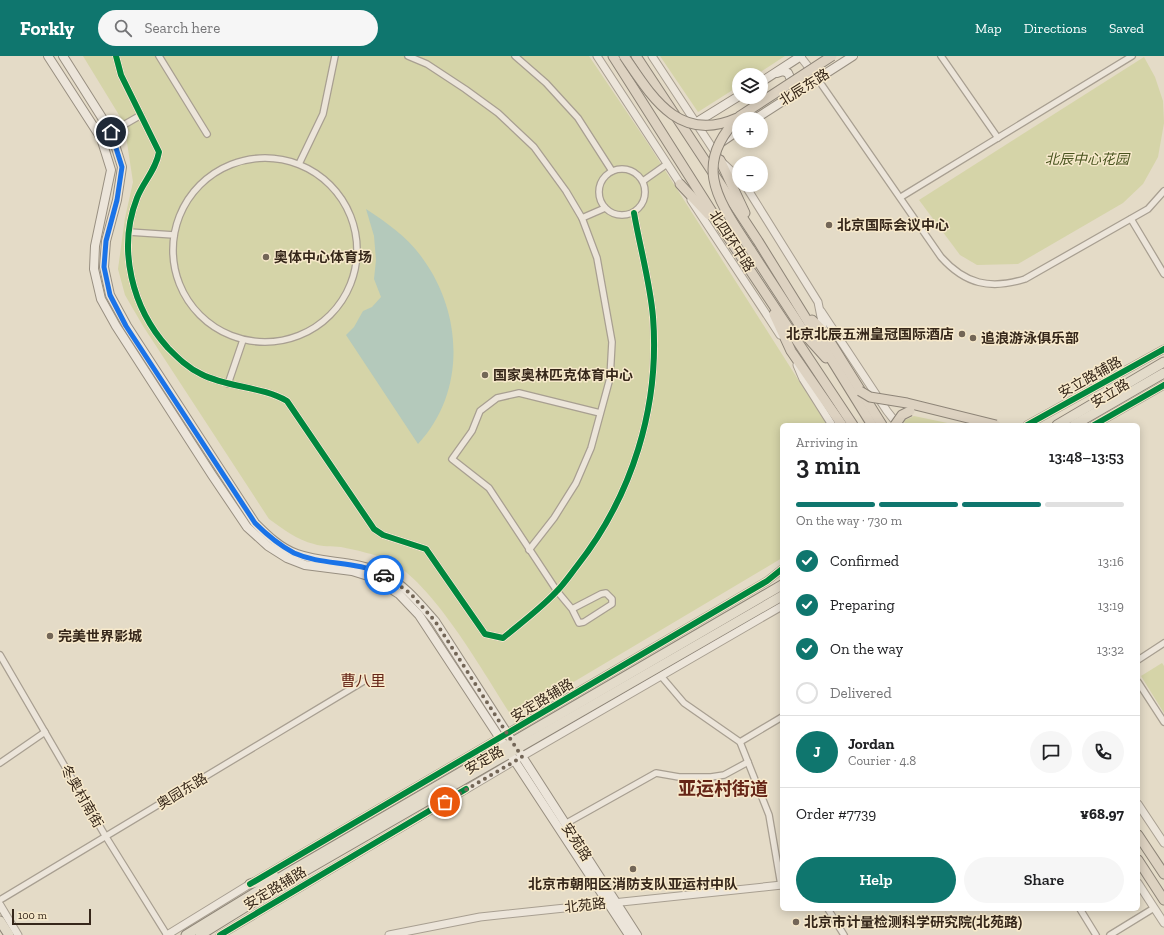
<!DOCTYPE html>
<html lang="en">
<head>
<meta charset="utf-8">
<style>
	:root { --surface:#fff; --page:#f6f6f6; --text:#202124; --muted:#757577; --line:#e0e0e0; --accent:#0f766e }
	body { margin:0; font-family:"Zilla Slab","Noto Sans SC",serif; background:var(--page); color:var(--text); height:100vh; display:flex; flex-direction:column; font-size:15px; white-space:nowrap }
	* { box-sizing:border-box; margin:0 }
	p { font-size:13px; color:var(--muted) }
	.icon { flex:none; width:22px; height:22px; fill:none; stroke:currentColor; stroke-width:2; stroke-linecap:round; stroke-linejoin:round }
	.map { position:relative; flex:1; overflow:hidden }
	.panel { position:absolute; left:780px; top:367px; width:360px; height:488px; display:flex; flex-direction:column; background:var(--surface); border-radius:6px; box-shadow:0 2px 10px #0003 }
	.panel>* { flex:none }
	.buttons { position:absolute; left:732px; top:12px; display:grid; gap:8px }
	.buttons a { display:grid; place-items:center; width:36px; height:36px; border-radius:50%; background:var(--surface); box-shadow:0 2px 10px #0003; font-size:20px }
	.scale { position:absolute; left:12px; bottom:10px; width:79px; box-sizing:border-box; padding-left:4px; border:2px solid #36271a; border-top:0; font-size:11px; line-height:14px; white-space:nowrap; color:#36271a; -webkit-text-stroke:3px #f7e9cb; paint-order:stroke }
	.pin { position:absolute; display:grid; place-items:center; width:34px; height:34px; color:#fff; margin:-17px; border:2px solid #fff; border-radius:50%; box-shadow:0 1px 4px #0007 }
	.courier { position:absolute; display:grid; place-items:center; width:40px; height:40px; margin:-20px; border:3px solid #1a73e8; border-radius:50%; background:#fff; color:#222; box-shadow:0 1px 5px #0007 }
	.head em { font-style:normal; font-weight:600 }
	.head div { display:flex; flex-direction:column-reverse }
	.head { display:flex; align-items:center; justify-content:space-between; height:68px; padding:0 16px }
	h1 { font-size:26px; font-weight:600; line-height:30px }
	.bar { display:grid; grid-template-columns:repeat(4,1fr); gap:6px 4px; align-content:center; height:48px; padding:0 16px }
	.bar i { height:5px; border-radius:3px; background:var(--line) }
	.bar .on { background:var(--accent) }
	.bar p { grid-column:span 4 }
	.line { display:flex; align-items:center; gap:10px; padding:0 16px; border-top:1px solid var(--line) }
	.line div { flex:1 }
	.round { display:grid; place-items:center; flex:none; width:42px; height:42px; border-radius:21px; background:var(--page) }
	ol { padding:0 16px; list-style:none }
	li { display:flex; align-items:center; gap:12px; height:44px }
	li p { margin-inline-start:auto }
	li .icon { padding:4px; border-radius:50%; background:var(--accent); color:#fff; stroke-width:4 }
	li:last-child { color:var(--muted) }
	li i { width:22px; height:22px; border:2px solid var(--line); border-radius:50% }
	.button { display:flex; gap:8px; margin-top:auto; padding:8px 16px }
	.button a { flex:1; height:46px; border-radius:24px; background:var(--accent); color:#fff; font-size:16px; font-weight:600; line-height:46px; text-align:center }
	.button a+a { background:var(--page); color:var(--text) }
	header { display:flex; align-items:center; gap:24px; box-sizing:border-box; height:56px; padding:0 20px; background:var(--accent); color:#fff }
	header strong { font-size:19px }
	nav { display:flex; gap:22px; margin-inline-start:auto; font-size:14px }
	.search { width:280px; height:36px; background:var(--page); display:flex; align-items:center; gap:10px; box-sizing:border-box; padding:0 14px; border-radius:22px; color:var(--muted); font-size:15px }
	.map>svg:first-child { display:block }
	.green { fill:#d5d4a8 }
	.water { fill:#b4c9bb }
	.lines { fill:none; stroke-linecap:round; stroke-linejoin:round }
	.minor-casing { stroke:#a89f91; stroke-width:8 }
	.tertiary-casing { stroke:#a89f91; stroke-width:9 }
	.secondary-casing { stroke:#988f81; stroke-width:10 }
	.primary-casing { stroke:#8e8578; stroke-width:11 }
	.trunk-casing { stroke:#8e8578; stroke-width:11 }
	.minor { stroke:#ece5da; stroke-width:5.5 }
	.tertiary { stroke:#ece5da; stroke-width:7 }
	.secondary { stroke:#ece5da; stroke-width:8 }
	.primary { stroke:#e3dbca; stroke-width:9 }
	.trunk { stroke:#ddd2c1; stroke-width:9 }
	.trunk-bridge-casing { stroke:#8e8578; stroke-width:11; stroke-linecap:butt }
	.trunk-bridge { stroke:#ddd2c1; stroke-width:9 }
	.cycleway-casing { stroke:#f7e9cb; stroke-width:8 }
	.cycleway { stroke:#00873e; stroke-width:6 }
	.done { stroke:#736657; stroke-width:4; stroke-dasharray:0 7.2 }
	.route { stroke:#1a73e8; stroke-width:5 }
	.poi-dot { fill:#736657; stroke:#f7e9cb; stroke-width:1.5 }
	.labels { text-anchor:middle; stroke-width:3; stroke-linejoin:round; paint-order:stroke }
	.street-label { font-size:14px; fill:#36271a; stroke:#f7e9cb }
	.park-label { font-size:14px; font-style:italic; fill:#49541f; stroke:#f7e9cb }
	.poi-label { font-size:14px; font-weight:bold; fill:#36271a; stroke:#f7e9cb; text-anchor:start }
	.neighbourhood-label { font-size:15px; fill:#662517; stroke:#f7e9cb }
	.district-label { font-size:18px; font-weight:bold; fill:#662517; stroke:#f7e9cb }
</style>
</head>
<body>
<header>
<strong>Forkly</strong>
<div class="search"><svg class="icon" aria-label="search" viewBox="0 0 24 24"><circle cx="10" cy="10" r="6"/><path d="M15 15l6 6"/></svg>Search here</div>
<nav><a>Map</a><a>Directions</a><a>Saved</a></nav>
</header>
<div class="map">
<svg width="1164" height="879" viewBox="0 0 1164 879">
	<rect width="100%" height="100%" fill="#e4dbc7"/>
	<!-- green -->
	<g class="green">
		<path d="M83 0H589L649 89 827 369H782V502L513 662C484 618 434 527 388 504 374 498 356 494 341 491 332 490 322 491 314 488 297 484 283 473 269 463L143 270 125 239 118 213 125 162 133 126 126 80 130 77Z"/>
		<path d="M660 0H785L756 19H739V30L698 56Z"/>
		<path d="M1144 1 1155 21 1163 45 1164 67 1158 101 1143 128 1123 147 1018 208 977 209 960 199 919 144Z"/>
		<path d="M914 360 957 369H907L903 365Z"/>
		<path d="M1162 607 1164 610V657L1141 620Z"/>
	</g>
	<!-- water -->
	<path class="water" d="M366 153C387 167 408 181 423 203 463 258 466 337 418 388L346 279 354 271 363 255 372 251 381 241 374 223 376 204 374 180Z"/>
	<g class="lines">
		<!-- minor casing -->
		<g class="minor-casing">
			<g id="minor">
				<path d="M116 0 121 19 159 96C156 114 143 126 137 142 117 193 132 252 168 292 178 302 188 312 201 318 228 332 261 330 287 345L374 473 383 479 426 493 485 578 503 582C521 567 540 553 556 536 564 528 570 519 577 510 632 440 660 351 653 261 650 226 640 192 634 157"/>
				<path d="M159 0 207 78"/>
				<path d="M408 0 427 8 465 33 498 57 534 91 566 135 582 162 597 202 612 286 610 322 591 392 576 427 554 462 529 494"/>
				<path d="M515 0 546 27 578 62 612 115"/>
				<path d="M941 0 998 82"/>
				<path d="M817 22 941 201C965 228 990 234 1025 223L1148 153 1164 135"/>
				<path d="M101 82 141 59"/>
				<circle cx="265" cy="194" r="92"/>
				<path d="M299 108 323 58 335 0"/>
				<circle cx="622" cy="136" r="23"/>
				<path d="M643 125 667 108"/>
				<path d="M901 141 1132 0"/>
				<path d="M582 162 605 152"/>
				<path d="M1131 163 1164 218"/>
				<path d="M129 176 174 179"/>
				<path d="M228 328 243 284"/>
				<path d="M572 553 601 538 606 537 612 543V548L584 566 579 567 572 553 557 535 489 432 452 403 472 375 480 355 497 342 519 337 600 357"/>
				<path d="M0 599 106 781 167 879"/>
				<path d="M1138 604 1164 587"/>
				<path d="M661 620 684 647 740 686 769 759 781 829"/>
				<path d="M1138 626 1164 666"/>
				<path d="M740 686 782 661"/>
				<path d="M0 707 45 676"/>
				<path d="M565 768 656 717 679 721H711L724 719 748 706"/>
				<path d="M0 844 364 625"/>
				<path d="M828 853 844 879"/>
				<path d="M1080 853 1096 879"/>
				<path d="M1110 879 1154 852"/>
			</g>
		</g>
		<!-- tertiary casing -->
		<g class="tertiary-casing">
			<g id="tertiary">
				<path d="M597 0 683 132"/>
				<path d="M652 0 717 99"/>
				<path d="M800 0 817 22"/>
				<path d="M723 107 739 122"/>
				<path d="M745 129 818 246 824 276"/>
				<path d="M691 144 780 279"/>
				<path d="M821 255 887 355 898 369"/>
				<path d="M797 309 803 323 832 369"/>
				<path d="M1027 369 1164 293"/>
				<path d="M1094 369 1164 329"/>
				<path d="M1138 748 1164 787"/>
				<path d="M1138 827 1164 867"/>
				<path d="M0 849 18 879"/>
				<path d="M167 879 250 828 767 525 782 513"/>
				<path d="M220 879 514 705 782 550"/>
				<path d="M389 879 480 861 782 829"/>
			</g>
		</g>
		<!-- secondary casing -->
		<g class="secondary-casing">
			<g id="secondary">
				<path d="M48 0 101 82 111 114 95 190 94 213 101 243 116 270 212 419 247 471 268 490 287 502 305 509 352 515 368 520 383 528 399 538 419 559 629 879"/>
				<path d="M63 0 111 76 122 111 117 144 106 185 104 211 110 239 127 270 255 467C267 479 280 492 297 498 325 508 356 504 383 518 405 529 419 547 435 565L637 879"/>
				<path d="M777 17 783 15 788 17 794 30"/>
				<path d="M761 26 801 0"/>
				<path d="M755 63 853 0"/>
				<path d="M697 66 739 40"/>
				<path d="M720 87 739 74"/>
			</g>
		</g>
		<!-- primary casing -->
		<g class="primary-casing">
			<g id="primary">
				<path d="M1057 369 1164 306"/>
				<path d="M1074 369 1164 317"/>
				<path d="M250 828 275 821"/>
				<path d="M0 865 9 879"/>
				<path d="M186 879 286 818 782 529"/>
				<path d="M200 879 289 824 782 540"/>
			</g>
		</g>
		<!-- trunk casing -->
		<g class="trunk-casing">
			<g id="trunk">
				<path d="M613 0 726 178 853 369"/>
				<path d="M636 0 758 185 872 369"/>
				<path d="M720 104 745 157"/>
				<path d="M680 128 709 159"/>
				<path d="M750 193 808 282 826 302"/>
				<path d="M774 258 791 295 842 369"/>
				<path d="M812 264 824 276 882 369"/>
				<path d="M1138 779 1164 818"/>
				<path d="M1138 804 1164 844"/>
			</g>
		</g>
		<!-- minor -->
		<use href="#minor" class="minor"/>
		<!-- tertiary -->
		<use href="#tertiary" class="tertiary"/>
		<!-- secondary -->
		<use href="#secondary" class="secondary"/>
		<!-- primary -->
		<use href="#primary" class="primary"/>
		<!-- trunk -->
		<use href="#trunk" class="trunk"/>
		<!-- trunk-bridge casing -->
		<g class="trunk-bridge-casing">
			<g id="trunk-bridge">
				<path d="M624 0C652 41 679 88 737 62"/>
				<path d="M750 193C719 145 690 109 740 60L832 0"/>
				<path d="M860 335 870 341 907 347 996 369"/>
				<path d="M895 369 902 359 910 355"/>
			</g>
		</g>
		<!-- trunk-bridge -->
		<use href="#trunk-bridge" class="trunk-bridge"/>
		<!-- cycleway casing -->
		<g class="cycleway-casing">
			<g id="cycleway">
				<path d="M116 0 121 19 159 96C156 114 143 126 137 142 117 193 132 252 168 292 178 302 188 312 201 318 228 332 261 330 287 345L374 473 383 479 426 493 485 578 503 582C521 567 540 553 556 536 564 528 570 519 577 510 632 440 660 351 653 261 650 226 640 192 634 157"/>
				<path d="M1027 369 1164 293"/>
				<path d="M1094 369 1164 329"/>
				<path d="M250 828 767 525 782 513"/>
				<path d="M220 879 466 733"/>
			</g>
		</g>
		<!-- cycleway -->
		<use href="#cycleway" class="cycleway"/>
	</g>
	<g class="lines">
		<!-- done -->
		<path class="done" d="M384 519 410 537 435 565 522 701 445 746"/>
		<!-- route -->
		<path class="route" d="M111 76 122 111 117 144 106 185 104 211 110 239 126 270 255 467C267 479 279 489 294 497 323 510 356 504 384 519"/>
	</g>
	<!-- markers -->
	<g class="poi-dot">
		<circle cx="829" cy="169" r="4"/>
		<circle cx="266" cy="201" r="4"/>
		<circle cx="962" cy="278" r="4"/>
		<circle cx="973" cy="282" r="4"/>
		<circle cx="485" cy="319" r="4"/>
		<circle cx="50" cy="580" r="4"/>
		<circle cx="633" cy="813" r="4"/>
		<circle cx="796" cy="866" r="4"/>
	</g>
	<g class="labels">
		<!-- street labels -->
		<g class="street-label">
			<text transform="translate(804 31) rotate(-32)" y="5">北辰东路</text>
			<text transform="translate(732 185) rotate(57)" y="5">北四环中路</text>
			<text transform="translate(1090 321) rotate(-29)" y="5">安立路辅路</text>
			<text transform="translate(1110 337) rotate(-31)" y="5">安立路</text>
			<text transform="translate(542 644) rotate(-31)" y="5">安定路辅路</text>
			<text transform="translate(484 704) rotate(-30)" y="5">安定路</text>
			<text transform="translate(182 735) rotate(-31)" y="5">奥园东路</text>
			<text transform="translate(82 740) rotate(60)" y="5">冬奥村南街</text>
			<text transform="translate(577 786) rotate(57)" y="5">安苑路</text>
			<text transform="translate(275 832) rotate(-31)" y="5">安定路辅路</text>
			<text transform="translate(585 849) rotate(-6)" y="5">北苑路</text>
		</g>
		<!-- park labels -->
		<g class="park-label">
			<text x="1087" y="108">北辰中心花园</text>
		</g>
		<!-- poi labels -->
		<g class="poi-label">
			<text x="837" y="174">北京国际会议中心</text>
			<text x="274" y="206">奥体中心体育场</text>
			<text x="954" y="283" text-anchor="end">北京北辰五洲皇冠国际酒店</text>
			<text x="981" y="287">追浪游泳俱乐部</text>
			<text x="493" y="324">国家奥林匹克体育中心</text>
			<text x="58" y="585">完美世界影城</text>
			<text x="633" y="833" text-anchor="middle">北京市朝阳区消防支队亚运村中队</text>
			<text x="804" y="871">北京市计量检测科学研究院(北苑路)</text>
		</g>
		<!-- neighbourhood labels -->
		<g class="neighbourhood-label">
			<text x="363" y="630">曹八里</text>
		</g>
		<!-- district labels -->
		<g class="district-label">
			<text x="723" y="739">亚运村街道</text>
		</g>
	</g>
</svg>
<div class="buttons">
<a><svg class="icon" aria-label="layers" viewBox="0 0 24 24"><path d="M12 4l9 5-9 5-9-5zM3 14l9 5 9-5"/></svg></a>
<a>+</a>
<a>−</a>
</div>
<div class="scale">100 m</div>
<div class="pin" style="left:445px;top:746px;background:#ea580c"><svg class="icon" aria-label="bag" viewBox="0 0 24 24"><path d="M5 8h14l-1 12H6zM9 8a3 3 0 0 1 6 0"/></svg></div>
<div class="pin" style="left:111px;top:76px;background:#1f2937"><svg class="icon" aria-label="home" viewBox="0 0 24 24"><path d="M3 11l9-7 9 7M6 9v11h12V9"/></svg></div>
<div class="courier" style="left:384px;top:519px"><svg class="icon" aria-label="car" viewBox="0 0 24 24"><path d="M5 17H2v-5l4-1 3-4h7l3 4 3 1v5h-3M9 17h6M6 11h13"/><circle cx="7" cy="17" r="2"/><circle cx="17" cy="17" r="2"/></svg></div>
<section class="panel">
<div class="head"><div><h1>3 min</h1><p>Arriving in</p></div><em>13:48–13:53</em></div>
<div class="bar"><i class="on"></i><i class="on"></i><i class="on"></i><i></i><p>On the way · 730 m</p></div>
<ol>
<li><svg class="icon" aria-label="check" viewBox="0 0 24 24"><path d="M5 12l5 5 9-10"/></svg>Confirmed<p>13:16</p></li>
<li><svg class="icon" aria-label="check" viewBox="0 0 24 24"><path d="M5 12l5 5 9-10"/></svg>Preparing<p>13:19</p></li>
<li><svg class="icon" aria-label="check" viewBox="0 0 24 24"><path d="M5 12l5 5 9-10"/></svg>On the way<p>13:32</p></li>
<li><i></i>Delivered</li>
</ol>
<div class="line" style="height:72px"><b class="round" style="background:var(--accent);color:#fff">J</b><div><b>Jordan</b><p>Courier · 4.8</p></div><a class="round"><svg class="icon" aria-label="chat" viewBox="0 0 24 24"><path d="M4 5h16v11H9l-5 4z"/></svg></a><a class="round"><svg class="icon" aria-label="phone" viewBox="0 0 24 24"><path d="M5 4h4l2 5-3 2q2 4 5 5l2-3 5 2v4C11 20 4 13 5 4z"/></svg></a></div>
<div class="line" style="height:52px"><div>Order #7739</div><b>¥68.97</b></div>
<div class="button"><a>Help</a><a>Share</a></div>
</section>
</div>
</body>
</html>
